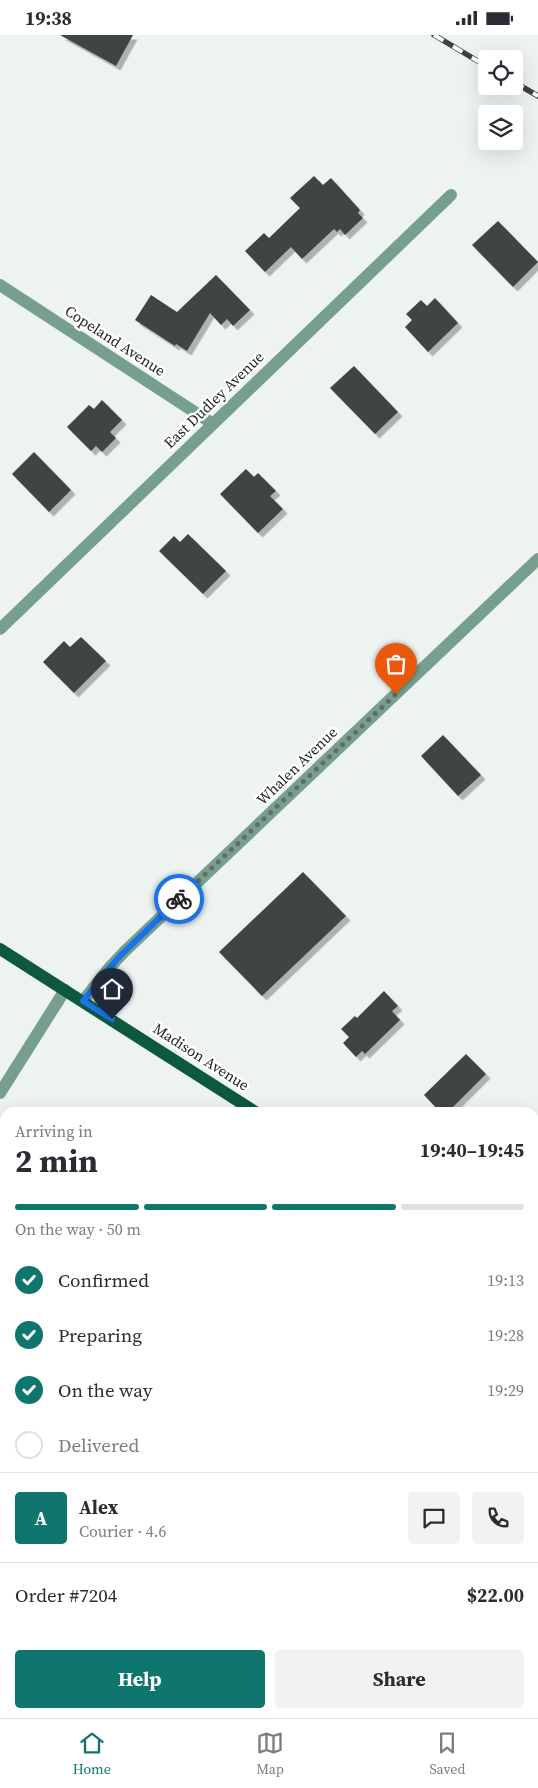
<!DOCTYPE html>
<html lang="en">
<head>
<meta charset="utf-8">
<style>
	:root { --surface:#fff; --page:#f2f2f3; --text:#2b2b33; --muted:#7c7c81; --line:#e1e1e2; --accent:#0f766e }
	body { margin:0; font-family:"Source Serif 4",serif; background:var(--page); color:var(--text); height:100vh; display:flex; flex-direction:column; font-size:19px; white-space:nowrap }
	* { box-sizing:border-box; margin:0 }
	p { font-size:16px; color:var(--muted) }
	.icon { flex:none; width:28px; height:28px; fill:none; stroke:currentColor; stroke-width:2; stroke-linecap:round; stroke-linejoin:round }
	.map { position:relative; flex:1; overflow:hidden }
	.details { position:absolute; left:0px; top:1072px; width:539px; height:611px; display:flex; flex-direction:column; background:var(--surface); border-radius:15px 15px 0 0; box-shadow:0 5px 20px #0002 }
	.details>* { flex:none }
	.buttons { position:absolute; left:478px; top:15px; display:grid; gap:10px }
	.buttons a { display:grid; place-items:center; width:45px; height:45px; border-radius:5px; background:var(--surface); box-shadow:0 5px 20px #0002; font-size:25px }
	.pin { position:absolute; display:grid; place-items:center; width:42px; height:42px; color:#fff; margin:-51px -21px; border-radius:50% 50% 50% 0; rotate:-45deg; box-shadow:0 0 5px #0007 }
	.pin .icon { rotate:45deg }
	.courier { position:absolute; display:grid; place-items:center; width:50px; height:50px; margin:-25px; border:4px solid #1a73e8; border-radius:50%; background:#fff; color:#222; box-shadow:0 1px 6px #0007 }
	.headline em { font-style:normal; font-weight:700 }
	.headline div { display:flex; flex-direction:column-reverse }
	.headline { display:flex; align-items:center; justify-content:space-between; height:85px; padding:0 15px }
	h1 { font-size:32px; font-weight:700; line-height:38px }
	.bar { display:grid; grid-template-columns:repeat(4,1fr); gap:8px 5px; align-content:center; height:60px; padding:0 15px }
	.bar i { height:6px; border-radius:4px; background:var(--line) }
	.bar .current { background:var(--accent) }
	.bar p { grid-column:span 4 }
	.line { display:flex; align-items:center; gap:12px; padding:0 15px; border-top:1px solid var(--line) }
	.line div { flex:1 }
	.round { display:grid; place-items:center; flex:none; width:52px; height:52px; border-radius:5px; background:var(--page) }
	ol { padding:0 15px; list-style:none }
	li { display:flex; align-items:center; gap:15px; height:55px }
	li p { margin-inline-start:auto }
	li .icon { padding:5px; border-radius:50%; background:var(--accent); color:#fff; stroke-width:4 }
	li:last-child { color:var(--muted) }
	li i { width:28px; height:28px; border:2px solid var(--line); border-radius:50% }
	.action { display:flex; gap:10px; margin-top:auto; padding:10px 15px }
	.action a { flex:1; height:58px; border-radius:5px; background:var(--accent); color:#fff; font-size:20px; font-weight:700; line-height:58px; text-align:center }
	.action a+a { background:var(--page); color:var(--text) }
	.status { display:flex; justify-content:space-between; align-items:center; height:35px; padding:0 25px; background:var(--surface); direction:ltr }
	.status svg { height:14px; fill:currentColor }
	.menu { display:flex; justify-content:space-around; align-items:center; height:70px; border-top:1px solid var(--line); background:var(--surface); font-size:14px; color:var(--muted) }
	.menu a { display:grid; justify-items:center; gap:2px }
	.menu .current { color:var(--accent) }
	.map>svg:first-child { display:block }
	.building { fill:#3f4442; filter:url(#shadow) }
	.lines { fill:none; stroke-linecap:round; stroke-linejoin:round }
	.minor { stroke:#76a08d; stroke-width:12 }
	.major { stroke:#0c5840; stroke-width:12 }
	.rail-casing { stroke:#3f4240; stroke-width:5.5 }
	.rail { stroke:#fff; stroke-width:4; stroke-dasharray:11; stroke-linecap:butt }
	.done { stroke:#676a69; stroke-width:5; stroke-dasharray:0 9 }
	.route { stroke:#1a73e8; stroke-width:6 }
	.labels { text-anchor:middle; stroke-width:5; stroke-linejoin:round; paint-order:stroke }
	.street-label { font-size:15px; fill:#1f2120; stroke:#fff }
</style>
</head>
<body>
<div class="status"><b>19:38</b><svg viewBox="0 0 49 12"><path d="M0 12V9h3v3zM5 12V6h3v6zM10 12V3h3v9zM15 12V0h3v12zM26 1h20v11H26zM47 4h2v5h-2z"/></svg></div>
<div class="map">
<svg width="538" height="1683" viewBox="0 0 538 1683">
	<defs>
		<filter id="shadow"><feDropShadow dx="4.5" dy="4.5" stdDeviation="0" flood-color="#0004"/></filter>
	</defs>
	<rect width="100%" height="100%" fill="#edf3f0"/>
	<!-- building -->
	<g class="building">
		<path d="M60 0H133L116 31Z"/>
		<path d="M314 141 323 150 331 143 360 175 358 178 363 183 345 200 340 194 337 197 334 194 302 224 291 212 265 237 245 216 264 198 269 203 300 173 290 163Z"/>
		<path d="M498 186 538 227 513 252 472 210Z"/>
		<path d="M216 240 250 275 233 291 227 284 221 290 210 278 187 316 176 309 175 311 135 285 151 260 177 277Z"/>
		<path d="M435 263 458 288 428 317 405 292 412 285 406 279 421 265 427 271Z"/>
		<path d="M354 331 398 377 375 399 330 353Z"/>
		<path d="M102 365 122 385 110 397 116 403 102 417 96 411 91 416 67 392 89 370 94 374Z"/>
		<path d="M34 417 71 455 49 477 12 439Z"/>
		<path d="M246 434 254 442 258 438 276 456 270 461 283 474 258 498 220 459Z"/>
		<path d="M188 499 226 536 203 559 159 516 174 501 180 507Z"/>
		<path d="M81 602 106 626 74 658 43 627 64 606 70 612Z"/>
		<path d="M443 700 481 740 458 761 421 721Z"/>
		<path d="M303 837 346 881 262 961 219 917Z"/>
		<path d="M384 956 398 971 392 976 400 985 365 1019 362 1016 356 1022 343 1008 349 1002 341 994 355 981 357 983Z"/>
		<path d="M466 1019 486 1039 447 1078H441L424 1060Z"/>
	</g>
	<g class="lines">
		<!-- minor -->
		<g class="minor">
			<path d="M0 250 213 389"/>
			<path d="M0 594 451 160"/>
			<path d="M83 966 110 932 125 916 538 524"/>
			<path d="M0 1058 65 955"/>
			<path d="M534 1214 538 1210"/>
			<path d="M534 1328 538 1331"/>
			<path d="M44 1683 49 1679"/>
		</g>
		<!-- major -->
		<g class="major">
			<path d="M0 914 257 1078"/>
			<path d="M534 1253 538 1256"/>
		</g>
		<!-- rail casing -->
		<g class="rail-casing">
			<g id="rail">
				<path d="M434 0 486 31"/>
				<path d="M514 47 538 61"/>
			</g>
		</g>
		<!-- rail -->
		<use href="#rail" class="rail"/>
	</g>
	<g class="lines">
		<!-- done -->
		<path class="done" d="M179 864 396 659"/>
		<!-- route -->
		<path class="route" d="M112 984 83 966 118 923 179 864"/>
	</g>
	<g class="labels">
		<!-- street labels -->
		<g class="street-label">
			<text transform="translate(115 306) rotate(33)" y="5">Copeland Avenue</text>
			<text transform="translate(214 365) rotate(-44)" y="5">East Dudley Avenue</text>
			<text transform="translate(297 731) rotate(-44)" y="5">Whalen Avenue</text>
			<text transform="translate(201 1022) rotate(33)" y="5">Madison Avenue</text>
		</g>
	</g>
</svg>
<div class="buttons">
<a><svg class="icon" aria-label="locate" viewBox="0 0 24 24"><circle cx="12" cy="12" r="6"/><path d="M12 2v4M12 18v4M2 12h4M18 12h4"/></svg></a>
<a><svg class="icon" aria-label="layers" viewBox="0 0 24 24"><path d="M12 4l9 5-9 5-9-5zM3 14l9 5 9-5"/></svg></a>
</div>
<div class="pin" style="left:396px;top:659px;background:#ea580c"><svg class="icon" aria-label="bag" viewBox="0 0 24 24"><path d="M5 8h14l-1 12H6zM9 8a3 3 0 0 1 6 0"/></svg></div>
<div class="pin" style="left:112px;top:984px;background:#1f2937"><svg class="icon" aria-label="home" viewBox="0 0 24 24"><path d="M3 11l9-7 9 7M6 9v11h12V9"/></svg></div>
<div class="courier" style="left:179px;top:864px"><svg class="icon" aria-label="bike" viewBox="0 0 24 24"><circle cx="6" cy="16" r="4"/><circle cx="18" cy="16" r="4"/><path d="M6 16l4-8h5l3 8M10 8l3 8H6M13 5h3"/></svg></div>
<section class="details">
<div class="headline"><div><h1>2 min</h1><p>Arriving in</p></div><em>19:40–19:45</em></div>
<div class="bar"><i class="current"></i><i class="current"></i><i class="current"></i><i></i><p>On the way · 50 m</p></div>
<ol>
<li><svg class="icon" aria-label="check" viewBox="0 0 24 24"><path d="M5 12l5 5 9-10"/></svg>Confirmed<p>19:13</p></li>
<li><svg class="icon" aria-label="check" viewBox="0 0 24 24"><path d="M5 12l5 5 9-10"/></svg>Preparing<p>19:28</p></li>
<li><svg class="icon" aria-label="check" viewBox="0 0 24 24"><path d="M5 12l5 5 9-10"/></svg>On the way<p>19:29</p></li>
<li><i></i>Delivered</li>
</ol>
<div class="line" style="height:90px"><b class="round" style="background:var(--accent);color:#fff">A</b><div><b>Alex</b><p>Courier · 4.6</p></div><a class="round"><svg class="icon" aria-label="chat" viewBox="0 0 24 24"><path d="M4 5h16v11H9l-5 4z"/></svg></a><a class="round"><svg class="icon" aria-label="phone" viewBox="0 0 24 24"><path d="M5 4h4l2 5-3 2q2 4 5 5l2-3 5 2v4C11 20 4 13 5 4z"/></svg></a></div>
<div class="line" style="height:65px"><div>Order #7204</div><b>$22.00</b></div>
<div class="action"><a>Help</a><a>Share</a></div>
</section>
</div>
<nav class="menu">
<a class="current"><svg class="icon" aria-label="home" viewBox="0 0 24 24"><path d="M3 11l9-7 9 7M6 9v11h12V9"/></svg>Home</a>
<a><svg class="icon" aria-label="map" viewBox="0 0 24 24"><path d="M3 6l6-2 6 2 6-2v14l-6 2-6-2-6 2zM9 4v14M15 6v14"/></svg>Map</a>
<a><svg class="icon" aria-label="saved" viewBox="0 0 24 24"><path d="M7 4h10v16l-5-4-5 4z"/></svg>Saved</a>
</nav>
</body>
</html>
